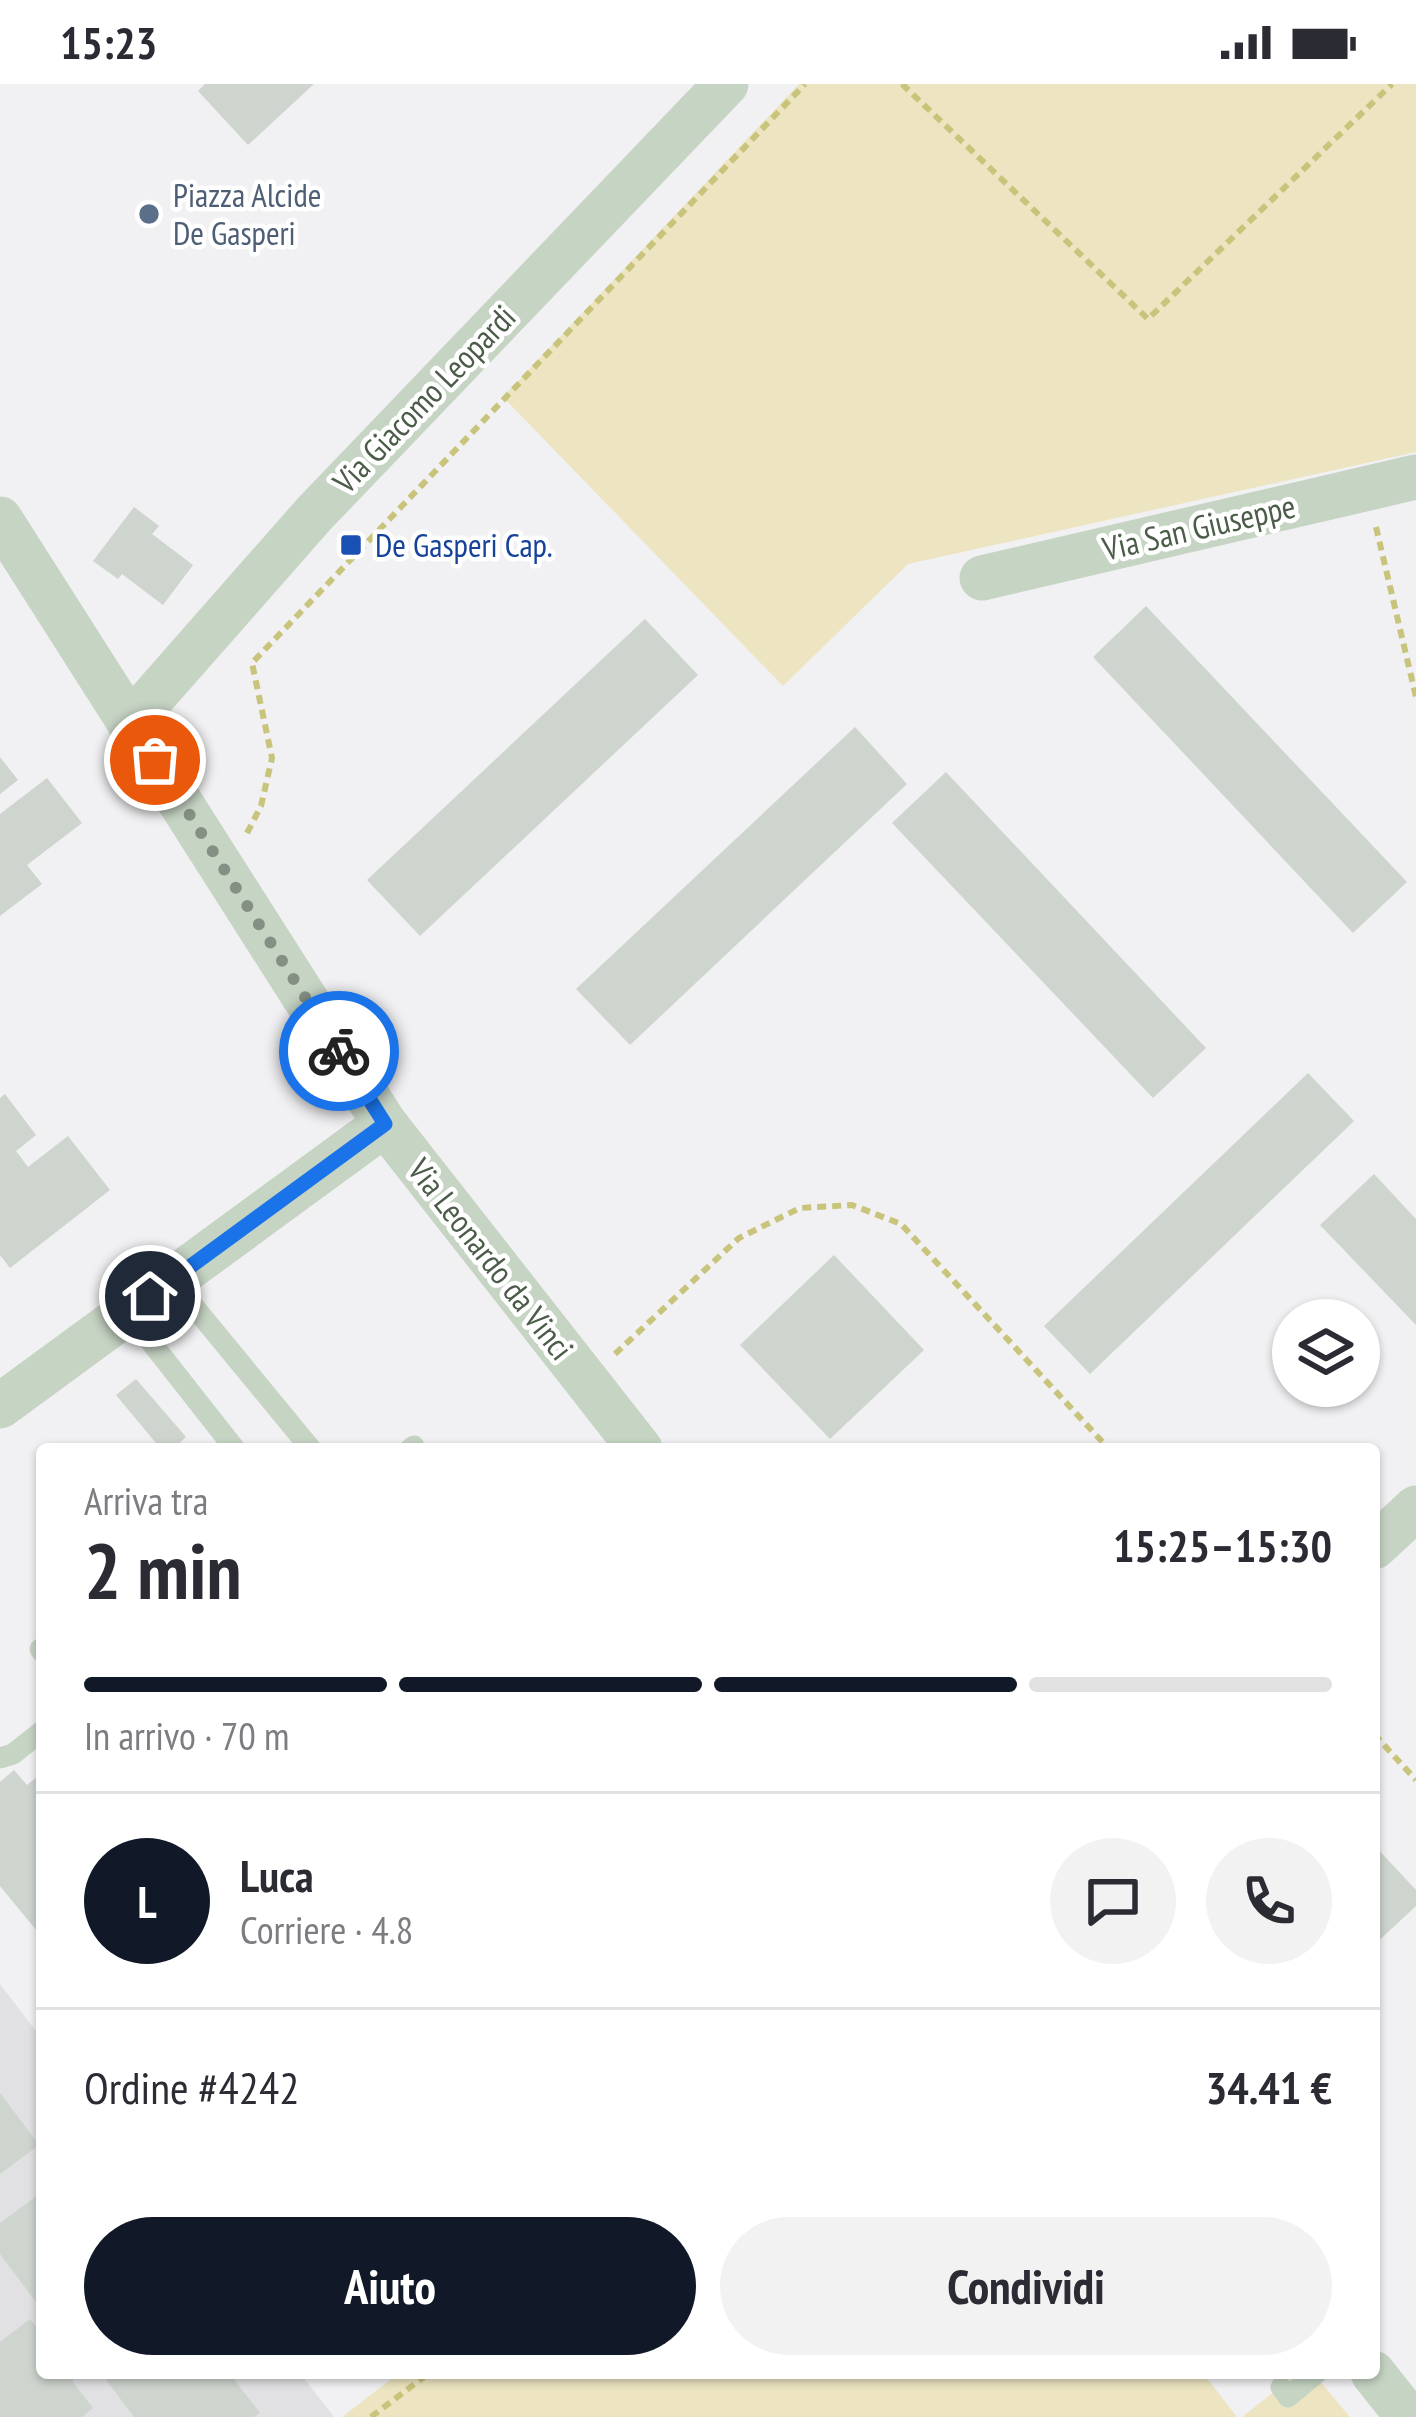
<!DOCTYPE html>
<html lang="it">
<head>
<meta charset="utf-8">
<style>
	:root { --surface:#fff; --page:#f2f2f3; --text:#2b2b33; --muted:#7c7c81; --line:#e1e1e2; --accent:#111827 }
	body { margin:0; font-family:"PT Sans Narrow",sans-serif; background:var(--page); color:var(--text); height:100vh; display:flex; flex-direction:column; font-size:45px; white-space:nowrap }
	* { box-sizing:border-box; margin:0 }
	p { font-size:39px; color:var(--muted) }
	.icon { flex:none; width:66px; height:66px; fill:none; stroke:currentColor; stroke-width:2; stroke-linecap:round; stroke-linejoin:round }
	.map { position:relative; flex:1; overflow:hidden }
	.details { position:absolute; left:36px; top:1359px; width:1344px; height:936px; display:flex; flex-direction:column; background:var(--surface); border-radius:12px; box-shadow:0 3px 9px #0004 }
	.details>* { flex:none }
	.buttons { position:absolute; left:1272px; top:1215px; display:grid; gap:24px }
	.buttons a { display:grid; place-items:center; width:108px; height:108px; border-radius:50%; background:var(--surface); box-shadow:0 3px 9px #0004; font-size:60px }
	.pin { position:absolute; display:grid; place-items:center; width:102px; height:102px; color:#fff; margin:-51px; border:6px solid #fff; border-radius:50%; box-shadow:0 3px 12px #0007 }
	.courier { position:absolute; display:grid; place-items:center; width:120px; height:120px; margin:-60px; border:9px solid #1a73e8; border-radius:50%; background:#fff; color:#222; box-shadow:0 3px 15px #0007 }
	.headline em { font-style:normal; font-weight:600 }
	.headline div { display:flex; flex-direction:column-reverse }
	.headline { display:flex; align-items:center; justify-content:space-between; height:204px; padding:0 48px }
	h1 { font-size:78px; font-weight:600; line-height:90px }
	.bar { display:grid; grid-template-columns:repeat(4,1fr); gap:18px 12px; align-content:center; height:144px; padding:0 48px }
	.bar i { height:15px; border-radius:9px; background:var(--line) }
	.bar .on { background:var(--accent) }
	.bar p { grid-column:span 4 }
	.line { display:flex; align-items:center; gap:30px; padding:0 48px; border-top:3px solid var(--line) }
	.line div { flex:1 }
	.round { display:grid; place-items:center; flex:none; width:126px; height:126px; border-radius:63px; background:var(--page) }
	.cta { display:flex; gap:24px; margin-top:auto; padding:24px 48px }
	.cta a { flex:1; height:138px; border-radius:72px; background:var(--accent); color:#fff; font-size:48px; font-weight:600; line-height:138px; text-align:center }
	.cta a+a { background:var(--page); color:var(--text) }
	.status { display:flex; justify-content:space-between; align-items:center; height:84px; padding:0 60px; background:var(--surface); direction:ltr }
	.status svg { height:33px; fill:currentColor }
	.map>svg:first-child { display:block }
	.education { fill:#e1e1e3 }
	.green { fill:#ede5c1 }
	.building { fill:#ced4ce }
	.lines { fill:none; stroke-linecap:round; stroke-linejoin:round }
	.path { stroke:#c9c47b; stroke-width:6; stroke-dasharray:9 6; stroke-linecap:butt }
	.service { stroke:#c6d4c4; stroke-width:21 }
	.minor { stroke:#c6d4c4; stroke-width:45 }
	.done { stroke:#859084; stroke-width:12; stroke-dasharray:0 21.6 }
	.route { stroke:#1a73e8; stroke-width:15 }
	.service-dot { fill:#5c6f8a; stroke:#fff; stroke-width:4.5 }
	.transit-dot { fill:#1a4fb4; stroke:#fff; stroke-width:4.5 }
	.labels { text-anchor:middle; stroke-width:9; stroke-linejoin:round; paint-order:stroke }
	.service-label { font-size:33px; fill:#4e5e75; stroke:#fff; text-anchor:start }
	.street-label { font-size:33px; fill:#4b5c49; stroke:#fff }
	.transit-label { font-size:33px; fill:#164399; stroke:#fff; text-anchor:start }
</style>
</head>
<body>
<div class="status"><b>15:23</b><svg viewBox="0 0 49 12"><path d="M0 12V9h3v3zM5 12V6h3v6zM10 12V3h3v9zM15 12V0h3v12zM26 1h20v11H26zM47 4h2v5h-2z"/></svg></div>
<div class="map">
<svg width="1416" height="2333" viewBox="0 0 1416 2333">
	<rect width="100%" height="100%" fill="#f1f0f2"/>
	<!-- education -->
	<path class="education" d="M0 1900 42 1955V2289H300L334 2333H0Z"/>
	<!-- green -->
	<g class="green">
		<path d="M799 0H1416V368L908 480 783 602 503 313Z"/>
		<path d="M399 2289H1203L1237 2333H342Z"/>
		<path d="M1298 2289H1313L1350 2333H1242Z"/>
	</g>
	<!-- building -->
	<g class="building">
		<path d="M205 0H314L248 61 198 7Z"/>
		<path d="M134 423 159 442 152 450 193 481 163 521 122 490 118 495 93 477Z"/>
		<path d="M1146 522 1407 798 1353 849 1093 573Z"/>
		<path d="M645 535 698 591 420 852 367 796Z"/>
		<path d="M855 643 907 700 630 961 576 905Z"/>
		<path d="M0 673 18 696 0 710Z"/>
		<path d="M946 688 1206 964 1153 1014 892 739Z"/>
		<path d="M47 694 82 739 27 781 42 800 0 832V730Z"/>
		<path d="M1308 989 1354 1037 1090 1290 1044 1242Z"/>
		<path d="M5 1010 36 1051 16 1067 28 1083 68 1052 110 1106 10 1184 0 1171V1014Z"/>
		<path d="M1374 1090 1416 1135V1241L1320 1141Z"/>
		<path d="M834 1171 924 1266 830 1355 740 1261Z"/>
		<path d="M136 1295 186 1353 173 1365H161L116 1311Z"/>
		<path d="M14 1686 27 1701 42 1689V1853L0 1802V1698Z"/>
		<path d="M1374 1761 1416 1806V1822L1374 1861Z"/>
		<path d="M0 2009 39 2061 0 2090Z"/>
		<path d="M42 2108V2226L0 2170V2139Z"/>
		<path d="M30 2235 42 2250V2289H83L72 2297 93 2324 82 2333H0V2258Z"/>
		<path d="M101 2289H229L260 2329 254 2333H134Z"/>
	</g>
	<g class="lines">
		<!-- path -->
		<g class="path">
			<path d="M902 0 1148 235 1392 0"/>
			<path d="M1376 443 1416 613"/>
			<path d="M247 749 261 722 272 674 252 579 805 0"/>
			<path d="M615 1270 739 1154 800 1124 852 1121 901 1140 1109 1365"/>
			<path d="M1374 1650 1416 1696"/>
			<path d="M371 2333 429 2289"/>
		</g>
		<!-- service -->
		<g class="service">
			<path d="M172 1196 311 1365"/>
			<path d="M128 1229 235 1365"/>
			<path d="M410 1365 414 1362"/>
			<path d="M40 1565 42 1568"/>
			<path d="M0 1674 13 1670 42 1647"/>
			<path d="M1281 2303 1288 2313 1317 2289"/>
		</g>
		<!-- minor -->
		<g class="minor">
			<path d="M0 435 385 1040 640 1365"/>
			<path d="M982 494 1416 393"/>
			<path d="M131 638 314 430 726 0"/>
			<path d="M0 1322 385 1040"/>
			<path d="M1374 1463 1416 1424"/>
			<path d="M1373 2289 1408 2333"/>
		</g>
	</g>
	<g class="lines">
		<!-- done -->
		<path class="done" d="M155 676 339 967"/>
		<!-- route -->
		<path class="route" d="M150 1212 385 1040 339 967"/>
	</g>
	<!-- markers -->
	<circle class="service-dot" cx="149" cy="130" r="12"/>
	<rect class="transit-dot" x="339" y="449" width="24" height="24" rx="6"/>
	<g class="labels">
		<!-- service labels -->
		<g class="service-label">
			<text x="173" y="123">Piazza Alcide<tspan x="173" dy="38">De Gasperi</tspan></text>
		</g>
		<!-- street labels -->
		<g class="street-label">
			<text transform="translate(424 315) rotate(-46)" y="12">Via Giacomo Leopardi</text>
			<text transform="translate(1199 443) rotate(-13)" y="12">Via San Giuseppe</text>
			<text transform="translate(491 1175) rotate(52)" y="12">Via Leonardo da Vinci</text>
		</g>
		<!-- transit labels -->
		<g class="transit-label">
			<text x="375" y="473">De Gasperi Cap.</text>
		</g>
	</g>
</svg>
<div class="buttons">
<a><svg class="icon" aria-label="layers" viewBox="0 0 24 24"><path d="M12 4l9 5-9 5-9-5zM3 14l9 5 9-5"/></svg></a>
</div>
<div class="pin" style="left:155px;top:676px;background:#ea580c"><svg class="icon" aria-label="bag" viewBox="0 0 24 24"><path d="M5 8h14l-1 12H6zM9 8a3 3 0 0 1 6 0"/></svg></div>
<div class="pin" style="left:150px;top:1212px;background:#1f2937"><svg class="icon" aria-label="home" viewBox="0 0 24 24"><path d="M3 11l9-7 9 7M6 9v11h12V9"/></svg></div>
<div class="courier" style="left:339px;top:967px"><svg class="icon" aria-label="bike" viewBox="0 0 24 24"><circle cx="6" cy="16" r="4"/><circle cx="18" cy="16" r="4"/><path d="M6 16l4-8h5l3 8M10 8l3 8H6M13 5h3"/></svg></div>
<section class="details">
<div class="headline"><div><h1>2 min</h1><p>Arriva tra</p></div><em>15:25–15:30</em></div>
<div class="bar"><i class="on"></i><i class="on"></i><i class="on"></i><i></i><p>In arrivo · 70 m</p></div>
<div class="line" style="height:216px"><b class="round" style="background:var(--accent);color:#fff">L</b><div><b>Luca</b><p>Corriere · 4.8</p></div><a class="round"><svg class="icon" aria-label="chat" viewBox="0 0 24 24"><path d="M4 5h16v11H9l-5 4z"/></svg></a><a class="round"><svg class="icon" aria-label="phone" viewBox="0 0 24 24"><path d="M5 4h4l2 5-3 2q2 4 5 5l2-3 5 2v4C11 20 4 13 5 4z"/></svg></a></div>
<div class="line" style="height:156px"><div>Ordine #4242</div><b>34.41 €</b></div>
<div class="cta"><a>Aiuto</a><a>Condividi</a></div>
</section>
</div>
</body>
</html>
